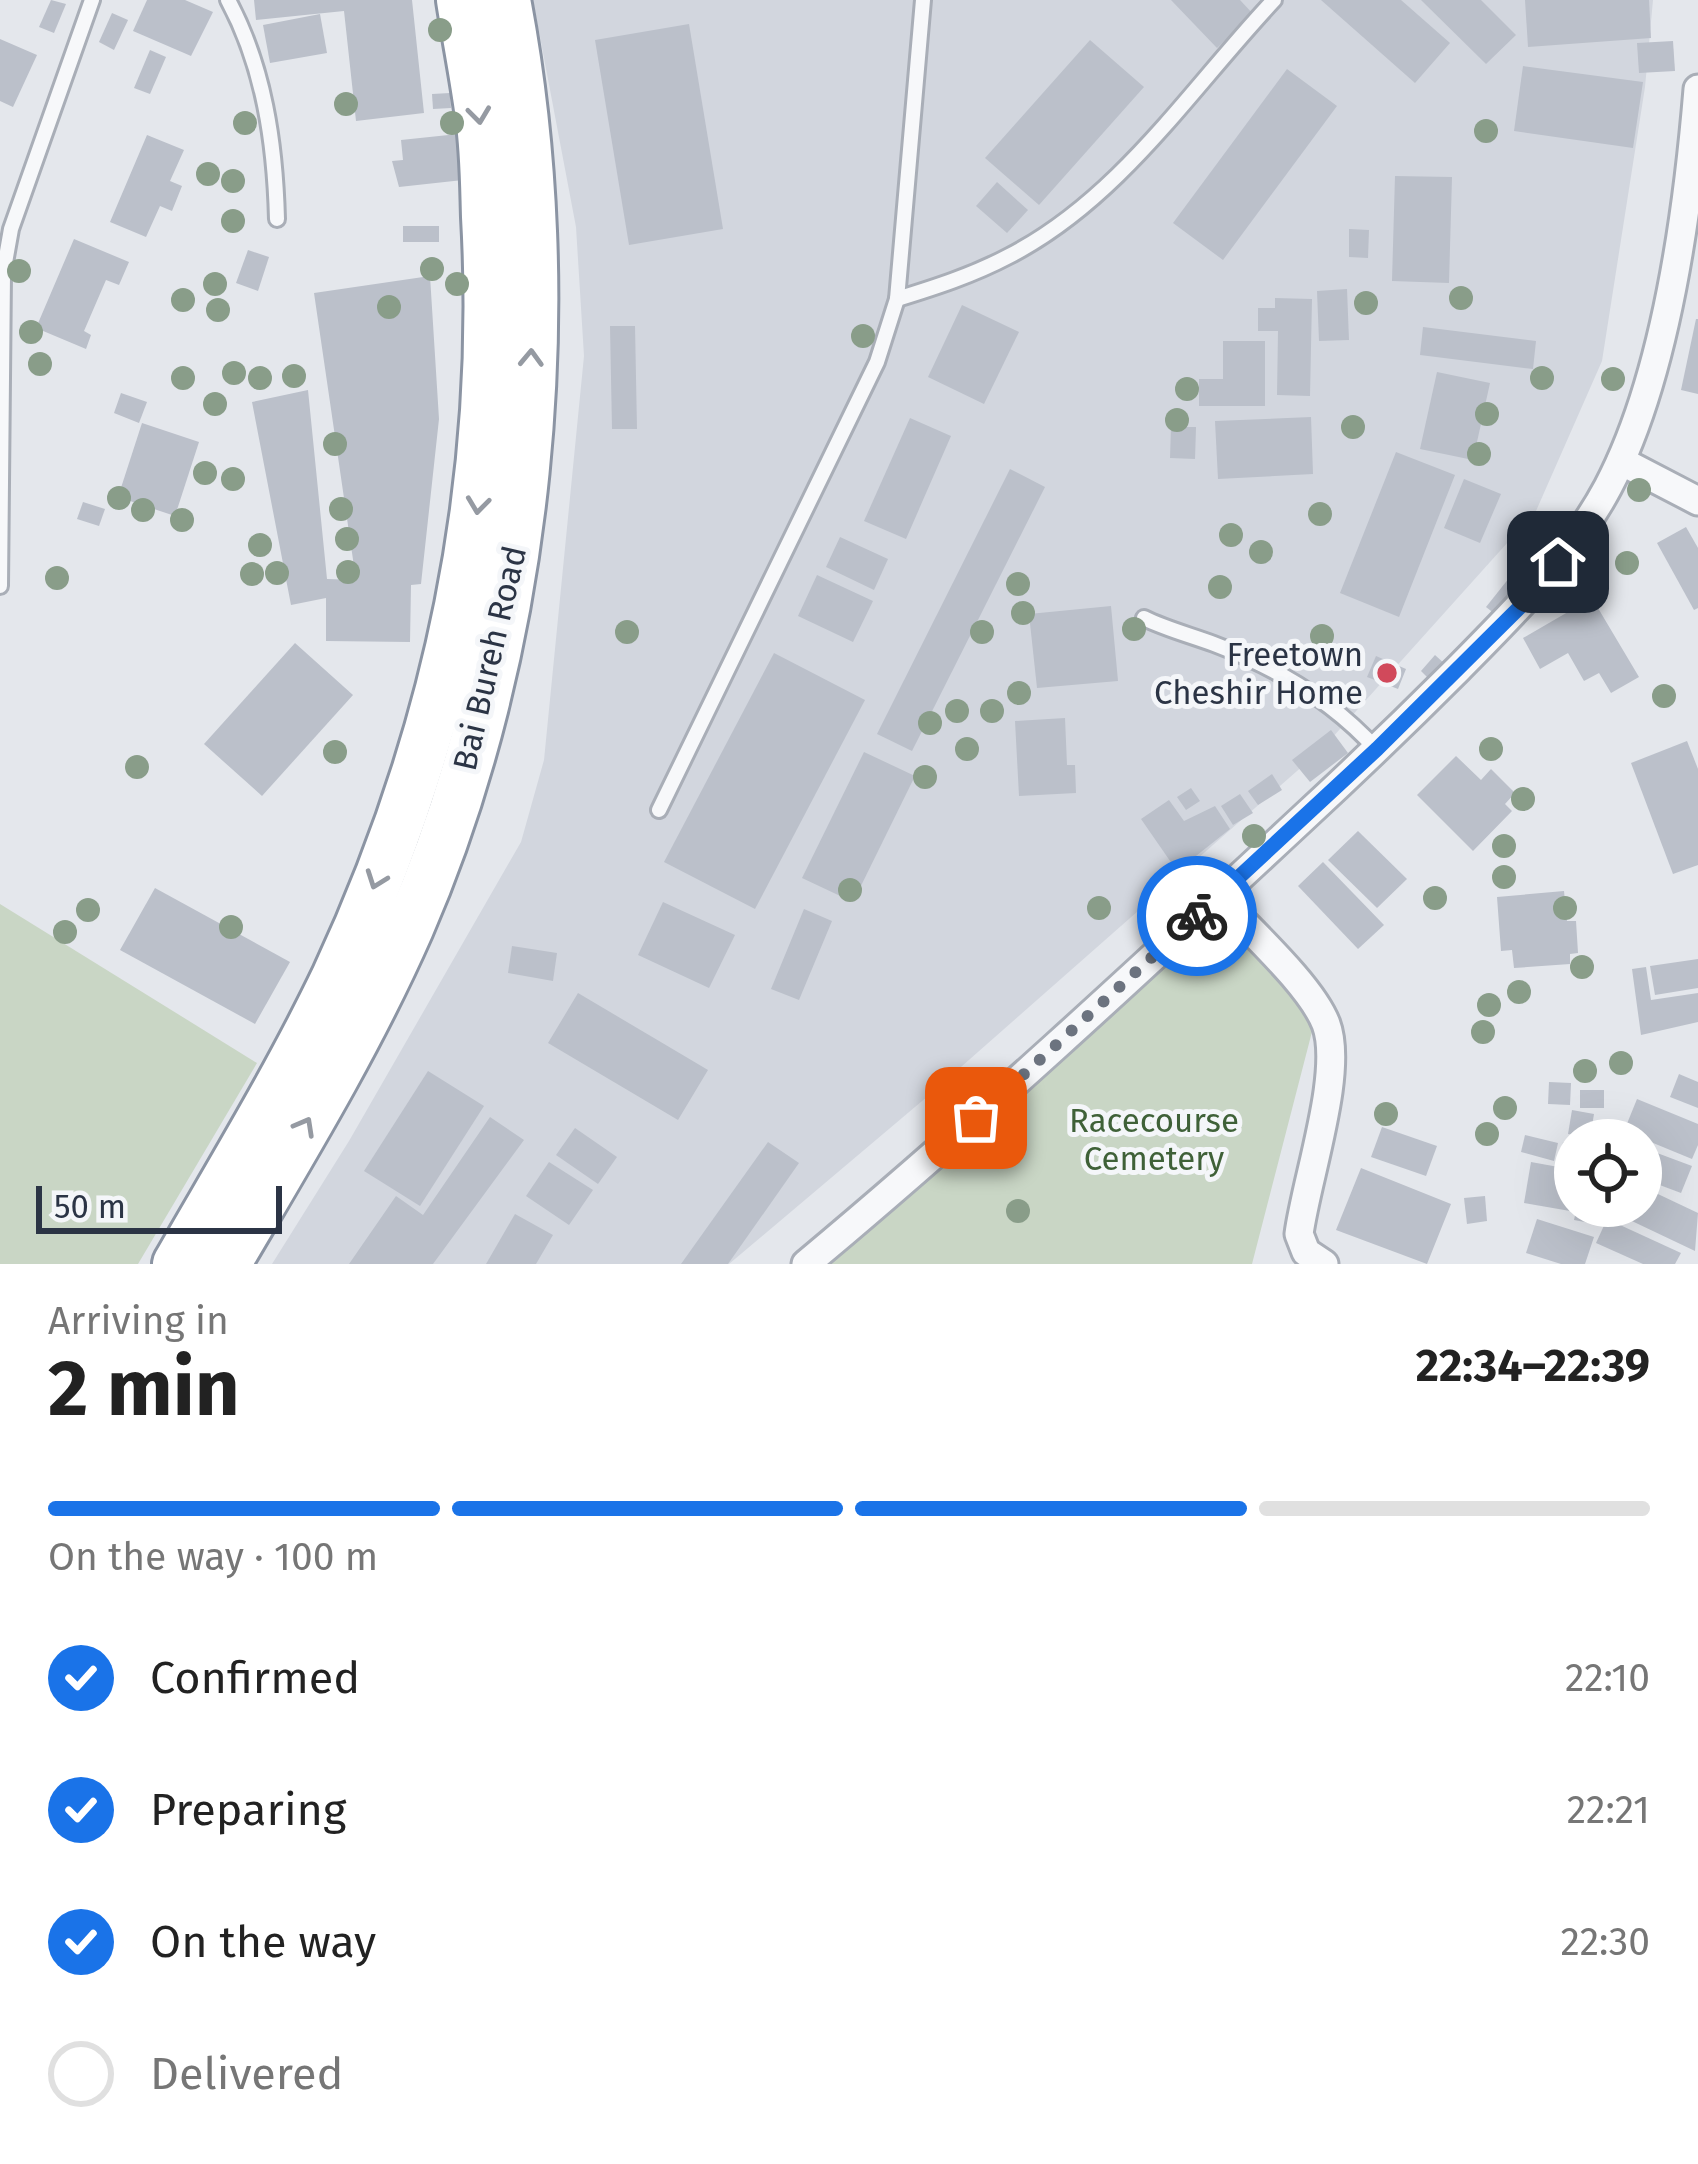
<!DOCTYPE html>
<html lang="en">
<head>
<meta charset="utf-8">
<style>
	:root { --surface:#fff; --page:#f2f2f2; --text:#222; --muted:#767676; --line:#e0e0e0; --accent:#1a73e8 }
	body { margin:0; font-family:"Fira Sans",sans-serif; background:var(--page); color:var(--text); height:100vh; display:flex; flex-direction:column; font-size:45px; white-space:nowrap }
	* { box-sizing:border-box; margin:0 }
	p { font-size:39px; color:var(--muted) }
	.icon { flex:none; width:66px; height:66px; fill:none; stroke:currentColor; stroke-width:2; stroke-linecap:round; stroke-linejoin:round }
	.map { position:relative; height:1264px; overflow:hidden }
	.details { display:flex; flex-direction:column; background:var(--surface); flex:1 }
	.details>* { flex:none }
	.controls { position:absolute; left:1554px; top:1119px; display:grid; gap:24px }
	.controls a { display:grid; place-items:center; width:108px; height:108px; border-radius:50%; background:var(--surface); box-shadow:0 12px 48px #0002; font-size:60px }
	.scale { position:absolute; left:36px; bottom:30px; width:246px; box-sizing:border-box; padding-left:12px; border:6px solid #2b3445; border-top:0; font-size:33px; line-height:42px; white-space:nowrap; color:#2b3445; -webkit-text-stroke:9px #f4f6f9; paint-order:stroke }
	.pin { position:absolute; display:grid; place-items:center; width:102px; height:102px; color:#fff; margin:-51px; border-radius:24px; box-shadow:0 6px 18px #0006 }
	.courier { position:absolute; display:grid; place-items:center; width:120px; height:120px; margin:-60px; border:9px solid #1a73e8; border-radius:50%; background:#fff; color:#222; box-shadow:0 3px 15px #0007 }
	.headline em { font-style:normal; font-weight:700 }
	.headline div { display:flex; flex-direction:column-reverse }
	.headline { display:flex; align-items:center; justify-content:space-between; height:204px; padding:0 48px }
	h1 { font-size:78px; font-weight:700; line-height:90px }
	.bar { display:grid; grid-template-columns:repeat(4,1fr); gap:18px 12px; align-content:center; height:144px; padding:0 48px }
	.bar i { height:15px; border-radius:9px; background:var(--line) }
	.bar .current { background:var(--accent) }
	.bar p { grid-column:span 4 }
	ol { padding:0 48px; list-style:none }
	li { display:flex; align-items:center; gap:36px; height:132px }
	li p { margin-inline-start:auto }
	li .icon { padding:12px; border-radius:50%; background:var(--accent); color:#fff; stroke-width:4 }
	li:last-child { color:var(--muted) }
	li i { width:66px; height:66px; border:6px solid var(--line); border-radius:50% }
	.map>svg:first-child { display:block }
	.built { fill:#d2d6de }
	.green { fill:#c9d6c5 }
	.building { fill:#bbc0ca }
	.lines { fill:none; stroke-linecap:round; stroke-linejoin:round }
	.lane-casing { stroke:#a9aeb7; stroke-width:20 }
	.street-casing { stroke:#a9aeb7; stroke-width:33 }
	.highway-casing { stroke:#8b94a3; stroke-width:54 }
	.lane { stroke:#f7f8fa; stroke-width:14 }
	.street { stroke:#f7f8fa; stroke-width:27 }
	.highway { stroke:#fff; stroke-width:48 }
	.tree { fill:#899d89 }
	.oneway { stroke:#959aa2 }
	.done { stroke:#6c737f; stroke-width:12; stroke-dasharray:0 21.6 }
	.route { stroke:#1a73e8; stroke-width:15 }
	.poi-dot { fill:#d1495b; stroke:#f4f6f9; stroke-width:4.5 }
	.labels { text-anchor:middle; stroke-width:10; stroke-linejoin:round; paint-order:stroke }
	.poi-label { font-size:33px; fill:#2b3445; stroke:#f4f6f9; text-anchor:end }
	.street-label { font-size:33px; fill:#2b3445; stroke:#f4f6f9 }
	.park-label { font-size:33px; fill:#3f6138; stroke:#f4f6f9 }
</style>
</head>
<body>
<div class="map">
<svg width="1698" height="1264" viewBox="0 0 1698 1264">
	<rect width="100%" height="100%" fill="#e4e7ec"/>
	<!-- built -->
	<path class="built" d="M533 0H1653L1645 87 1602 361 1536 511 1322 749 928 1096 729 1264H272L349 1141 521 842 544 760 584 356 576 227Z"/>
	<!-- green -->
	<g class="green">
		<path d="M1232 897 1322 993 1252 1264H820L924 1183Z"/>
		<path d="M0 904 257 1063 138 1264H0Z"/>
	</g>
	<!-- building -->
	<g class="building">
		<path d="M51 0 66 4 54 33 39 27Z"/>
		<path d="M147 0H185L213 12 191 56 133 31Z"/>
		<path d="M254 0H412L424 113 356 121 344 11 256 20Z"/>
		<path d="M1171 0H1240L1253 14 1217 48Z"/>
		<path d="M1321 0H1401L1450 43 1415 83Z"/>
		<path d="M1421 0H1481L1516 35 1486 64Z"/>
		<path d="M1525 0H1649L1651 38 1528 47Z"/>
		<path d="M112 13 128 20 114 50 99 42Z"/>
		<path d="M320 14 327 53 270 63 263 25Z"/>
		<path d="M689 24 723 229 629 245 595 40Z"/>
		<path d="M0 39 37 55 13 107 0 101Z"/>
		<path d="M1090 40 1144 87 1039 205 985 158Z"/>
		<path d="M1673 41 1675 71 1639 73 1637 43Z"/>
		<path d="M150 50 166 57 150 94 134 88Z"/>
		<path d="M1523 66 1643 82 1633 148 1514 131Z"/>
		<path d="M1287 69 1337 106 1223 260 1173 223Z"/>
		<path d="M450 93 451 108 433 109 432 94Z"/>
		<path d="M458 134 463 180 399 187 392 161 403 160 401 140Z"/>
		<path d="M147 135 184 150 170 181 182 186 172 211 160 206 146 237 110 222Z"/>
		<path d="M1395 176 1452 177 1449 283 1392 281Z"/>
		<path d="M997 182 1028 210 1007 233 976 206Z"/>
		<rect x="403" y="226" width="36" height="16"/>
		<path d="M1349 229 1369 230 1368 258 1349 257Z"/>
		<path d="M74 239 129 262 119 285 106 280 84 331 91 335 86 349 36 328Z"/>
		<path d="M248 250 269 257 258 291 236 283Z"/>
		<path d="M430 276 439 419 421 584 411 585 410 642 326 641V598L291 605 252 402 308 390 327 579 356 580 314 293Z"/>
		<path d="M1347 289 1349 340 1319 341 1317 291Z"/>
		<path d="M1275 298 1312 299 1310 396 1277 395 1278 331H1258V308H1275Z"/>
		<path d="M962 305 1019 332 984 404 928 377Z"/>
		<path d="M1696 319H1698V394L1681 390Z"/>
		<path d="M610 326H635L637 429H612Z"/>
		<path d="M1423 327 1536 341 1533 369 1420 355Z"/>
		<path d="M1223 341H1265V406H1199V379H1223Z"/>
		<path d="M1437 372 1490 383 1473 460 1420 449Z"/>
		<path d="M121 393 147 402 139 423 114 413Z"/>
		<path d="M1311 417 1313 474 1218 479 1215 421Z"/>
		<path d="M910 418 951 436 906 539 864 521Z"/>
		<path d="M142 423 199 442 175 516 118 497Z"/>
		<path d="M1171 427H1196L1195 459 1170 458Z"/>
		<path d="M1396 452 1455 475 1399 617 1340 593Z"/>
		<path d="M1010 469 1045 487 912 751 877 734Z"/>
		<path d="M1464 479 1501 494 1480 543 1444 528Z"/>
		<path d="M83 502 105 509 99 526 77 519Z"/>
		<path d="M1686 527 1698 548V608L1694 610 1657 543Z"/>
		<path d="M1544 534 1558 545 1500 618 1486 607Z"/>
		<path d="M840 537 888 559 874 590 826 567Z"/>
		<path d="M817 575 873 601 853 642 798 616Z"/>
		<path d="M1592 598 1639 677 1611 693 1599 673 1584 681 1568 653 1540 669 1523 638Z"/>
		<path d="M1111 606 1118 681 1037 688 1029 614Z"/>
		<path d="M295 643 353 695 262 796 204 744Z"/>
		<path d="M774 653 865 700 755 909 664 862Z"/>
		<path d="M1435 655 1446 665 1431 681 1421 671Z"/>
		<path d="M1376 656 1406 669 1398 689 1367 677Z"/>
		<path d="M1065 718 1067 765H1075L1076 793 1019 796 1015 721Z"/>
		<path d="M1331 730 1348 753 1310 782 1292 760Z"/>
		<path d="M1687 741 1698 769V865L1673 874 1631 763Z"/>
		<path d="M864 752 915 776 853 902 802 878Z"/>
		<path d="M1456 756 1481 780 1491 769 1515 793 1505 804 1512 811 1473 851 1417 795Z"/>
		<path d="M1272 774 1282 790 1258 805 1248 791Z"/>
		<path d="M1191 788 1200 801 1186 810 1177 797Z"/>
		<path d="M1240 794 1253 813 1233 825 1221 806Z"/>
		<path d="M1169 800 1184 821 1215 806 1230 829 1177 871 1141 819Z"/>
		<path d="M1358 831 1407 879 1377 908 1328 860Z"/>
		<path d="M1323 862 1384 925 1358 949 1298 886Z"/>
		<path d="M155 888 290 962 255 1024 120 950Z"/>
		<path d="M1564 891 1567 921H1576L1578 953 1570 954V964L1514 968 1512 950 1501 951 1497 897Z"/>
		<path d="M663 902 735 935 709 988 638 955Z"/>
		<path d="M804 909 832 921 799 1000 771 989Z"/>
		<path d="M512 946 557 953 553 981 508 973Z"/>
		<path d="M1698 959V988L1655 995 1650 966Z"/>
		<path d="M1646 967 1651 1000 1698 993V1022L1641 1035 1632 969Z"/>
		<path d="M578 993 708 1070 678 1120 548 1043Z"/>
		<path d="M428 1071 484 1106 420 1206 364 1171Z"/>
		<path d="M1679 1074 1698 1082V1108L1670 1097Z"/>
		<path d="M1549 1082 1571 1083 1570 1105 1548 1104Z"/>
		<rect x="1580" y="1090" width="24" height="18"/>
		<path d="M1637 1099 1698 1124V1145L1692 1159 1624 1131Z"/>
		<path d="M1572 1110 1594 1114 1590 1138 1568 1134Z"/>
		<path d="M490 1117 524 1140 433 1264H349L396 1196 423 1215Z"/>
		<path d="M1382 1127 1437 1146 1426 1176 1371 1157Z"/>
		<path d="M575 1128 617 1157 598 1184 556 1155Z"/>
		<path d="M1525 1135 1558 1143 1554 1161 1521 1152Z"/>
		<path d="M768 1142 799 1163 728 1264H681Z"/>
		<path d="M1563 1142 1575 1144V1164L1560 1161Z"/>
		<path d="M1641 1147 1692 1166 1681 1193 1641 1178Z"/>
		<path d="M549 1162 593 1190 569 1225 526 1196Z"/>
		<path d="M1531 1162 1575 1170 1570 1211 1524 1203Z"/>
		<path d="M1361 1168 1451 1204 1427 1264 1336 1230Z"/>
		<path d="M1641 1186 1698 1213 1695 1251 1615 1213 1619 1206H1641Z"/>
		<path d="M1485 1196 1487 1221 1467 1224 1464 1198Z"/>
		<path d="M1577 1206H1604L1601 1225 1574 1220Z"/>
		<path d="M515 1214 553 1235 536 1264H486Z"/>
		<path d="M1537 1219 1594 1237 1585 1264H1561L1526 1253Z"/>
		<path d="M1607 1219 1681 1253 1675 1264H1643L1596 1243Z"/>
	</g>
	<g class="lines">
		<!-- lane casing -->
		<g class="lane-casing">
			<g id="lane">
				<path d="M228 0C264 67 275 143 277 219"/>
				<path d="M897 299C936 287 973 275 1009 256 1120 199 1191 88 1274 0"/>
				<path d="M0 586 3 274 11 229 92 0"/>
				<path d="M1144 618C1166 629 1190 635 1214 644 1275 667 1333 701 1377 750"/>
				<path d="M659 810 877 362 897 299 923 0"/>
			</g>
		</g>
		<!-- street casing -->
		<g class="street-casing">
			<g id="street">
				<path d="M1621 461 1698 501"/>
				<path d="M1219 897C1248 929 1311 985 1326 1024 1344 1072 1306 1180 1299 1234L1306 1252 1324 1264"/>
				<path d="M806 1264C976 1122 1139 971 1301 820 1354 771 1407 720 1458 669 1514 612 1570 558 1608 487 1665 379 1688 211 1698 89"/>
			</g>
		</g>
		<!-- highway casing -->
		<g class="highway-casing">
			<g id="highway">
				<path d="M177 1264C231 1170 289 1075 336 977 449 734 501 484 486 217 485 184 485 150 480 117 475 78 467 39 461 0"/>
				<path d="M226 1264C290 1155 358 1044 409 928 531 648 563 300 506 0"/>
			</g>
		</g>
		<!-- lane -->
		<use href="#lane" class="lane"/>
		<!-- street -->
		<use href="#street" class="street"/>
		<!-- highway -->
		<use href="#highway" class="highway"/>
	</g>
	<!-- trees -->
	<g class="tree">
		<circle cx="440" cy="30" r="12"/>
		<circle cx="346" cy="104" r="12"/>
		<circle cx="245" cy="123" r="12"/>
		<circle cx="452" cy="123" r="12"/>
		<circle cx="1486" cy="131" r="12"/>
		<circle cx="208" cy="174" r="12"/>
		<circle cx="233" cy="181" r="12"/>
		<circle cx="233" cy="221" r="12"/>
		<circle cx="432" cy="269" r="12"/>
		<circle cx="19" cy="271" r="12"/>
		<circle cx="215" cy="284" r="12"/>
		<circle cx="457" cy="284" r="12"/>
		<circle cx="1461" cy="298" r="12"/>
		<circle cx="183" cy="300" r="12"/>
		<circle cx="1366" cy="303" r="12"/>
		<circle cx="389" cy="307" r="12"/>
		<circle cx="218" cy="310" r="12"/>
		<circle cx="31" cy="332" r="12"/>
		<circle cx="863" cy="336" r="12"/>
		<circle cx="40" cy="364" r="12"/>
		<circle cx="234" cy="373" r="12"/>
		<circle cx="294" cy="376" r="12"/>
		<circle cx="183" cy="378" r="12"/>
		<circle cx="260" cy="378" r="12"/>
		<circle cx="1542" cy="378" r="12"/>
		<circle cx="1613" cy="379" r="12"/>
		<circle cx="1187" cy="389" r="12"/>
		<circle cx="215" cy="404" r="12"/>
		<circle cx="1487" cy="414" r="12"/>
		<circle cx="1177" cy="420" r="12"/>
		<circle cx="1353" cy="427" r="12"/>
		<circle cx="335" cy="444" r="12"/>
		<circle cx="1479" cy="454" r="12"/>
		<circle cx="205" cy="473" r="12"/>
		<circle cx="233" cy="479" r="12"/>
		<circle cx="1639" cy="490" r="12"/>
		<circle cx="119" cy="498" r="12"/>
		<circle cx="341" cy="509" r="12"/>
		<circle cx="143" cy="510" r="12"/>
		<circle cx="1320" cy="514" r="12"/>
		<circle cx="182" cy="520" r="12"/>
		<circle cx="1231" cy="535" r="12"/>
		<circle cx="347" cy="539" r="12"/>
		<circle cx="260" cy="545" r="12"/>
		<circle cx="1261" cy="552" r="12"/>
		<circle cx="1627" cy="563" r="12"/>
		<circle cx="348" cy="572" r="12"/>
		<circle cx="277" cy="573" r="12"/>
		<circle cx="252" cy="574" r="12"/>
		<circle cx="57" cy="578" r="12"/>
		<circle cx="1018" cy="584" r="12"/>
		<circle cx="1220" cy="587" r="12"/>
		<circle cx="1023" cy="613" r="12"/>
		<circle cx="1134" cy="629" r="12"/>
		<circle cx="627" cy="632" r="12"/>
		<circle cx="982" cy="632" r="12"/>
		<circle cx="1322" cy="636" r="12"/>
		<circle cx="1019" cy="693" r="12"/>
		<circle cx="1664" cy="696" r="12"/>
		<circle cx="957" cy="711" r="12"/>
		<circle cx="992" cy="711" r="12"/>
		<circle cx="930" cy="723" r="12"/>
		<circle cx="967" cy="749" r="12"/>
		<circle cx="1491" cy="749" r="12"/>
		<circle cx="335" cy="752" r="12"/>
		<circle cx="137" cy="767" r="12"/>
		<circle cx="925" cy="777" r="12"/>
		<circle cx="1523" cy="799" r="12"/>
		<circle cx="1254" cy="836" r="12"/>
		<circle cx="1504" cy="846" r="12"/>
		<circle cx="1504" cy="877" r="12"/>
		<circle cx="850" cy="890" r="12"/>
		<circle cx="1435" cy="898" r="12"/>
		<circle cx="1099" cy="908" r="12"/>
		<circle cx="1565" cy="908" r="12"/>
		<circle cx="88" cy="910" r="12"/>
		<circle cx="231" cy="927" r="12"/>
		<circle cx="65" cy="932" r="12"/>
		<circle cx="1582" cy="967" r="12"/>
		<circle cx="1519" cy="992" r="12"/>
		<circle cx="1489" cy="1005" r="12"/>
		<circle cx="1483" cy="1032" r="12"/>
		<circle cx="1621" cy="1063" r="12"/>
		<circle cx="1585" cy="1071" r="12"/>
		<circle cx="1505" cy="1108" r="12"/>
		<circle cx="1386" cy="1114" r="12"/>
		<circle cx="1487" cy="1134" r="12"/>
		<circle cx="1018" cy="1211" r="12"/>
	</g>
	<!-- one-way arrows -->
	<defs><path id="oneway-chevron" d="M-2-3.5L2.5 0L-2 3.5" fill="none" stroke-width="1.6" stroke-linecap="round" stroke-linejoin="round" transform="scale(3)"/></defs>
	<g class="oneway">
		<use href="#oneway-chevron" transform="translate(479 115) rotate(83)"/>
		<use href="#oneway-chevron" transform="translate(531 358) rotate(-88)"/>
		<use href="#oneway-chevron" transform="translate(478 505) rotate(97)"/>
		<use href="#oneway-chevron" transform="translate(376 880) rotate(110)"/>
		<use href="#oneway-chevron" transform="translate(305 1126) rotate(-61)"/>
	</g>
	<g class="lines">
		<!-- done -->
		<path class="done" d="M976 1118 1197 916"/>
		<!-- route -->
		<path class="route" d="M1197 916 1377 749 1531 596 1558 562"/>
	</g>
	<!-- markers -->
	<circle class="poi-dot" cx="1387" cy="673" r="12"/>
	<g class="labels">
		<!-- poi labels -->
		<g class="poi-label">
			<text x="1363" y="666">Freetown<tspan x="1363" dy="38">Cheshir Home</tspan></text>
		</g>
		<!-- street labels -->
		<g class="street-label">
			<text transform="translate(489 658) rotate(-77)" y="12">Bai Bureh Road</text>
		</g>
		<!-- park labels -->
		<g class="park-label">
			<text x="1154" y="1132">Racecourse<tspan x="1154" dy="38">Cemetery</tspan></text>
		</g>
	</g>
</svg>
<div class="controls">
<a><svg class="icon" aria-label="locate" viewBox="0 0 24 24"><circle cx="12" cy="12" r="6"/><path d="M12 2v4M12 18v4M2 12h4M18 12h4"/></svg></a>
</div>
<div class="scale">50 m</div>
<div class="pin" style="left:976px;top:1118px;background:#ea580c"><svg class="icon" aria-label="bag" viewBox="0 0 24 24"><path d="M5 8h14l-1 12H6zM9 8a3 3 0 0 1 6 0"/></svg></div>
<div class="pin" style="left:1558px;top:562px;background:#1f2937"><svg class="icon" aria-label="home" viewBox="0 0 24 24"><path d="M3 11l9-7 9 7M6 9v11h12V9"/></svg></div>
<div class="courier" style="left:1197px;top:916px"><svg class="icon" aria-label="bike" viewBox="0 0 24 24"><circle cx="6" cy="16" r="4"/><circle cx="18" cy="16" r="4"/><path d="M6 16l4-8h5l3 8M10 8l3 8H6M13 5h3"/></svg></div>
</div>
<section class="details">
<div class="headline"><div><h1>2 min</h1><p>Arriving in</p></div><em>22:34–22:39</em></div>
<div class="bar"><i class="current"></i><i class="current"></i><i class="current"></i><i></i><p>On the way · 100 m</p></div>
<ol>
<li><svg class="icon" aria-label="check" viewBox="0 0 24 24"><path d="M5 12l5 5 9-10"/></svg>Confirmed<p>22:10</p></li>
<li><svg class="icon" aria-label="check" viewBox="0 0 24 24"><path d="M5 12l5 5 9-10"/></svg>Preparing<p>22:21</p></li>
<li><svg class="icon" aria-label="check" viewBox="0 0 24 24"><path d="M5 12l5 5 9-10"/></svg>On the way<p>22:30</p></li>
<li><i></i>Delivered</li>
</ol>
</section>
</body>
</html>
